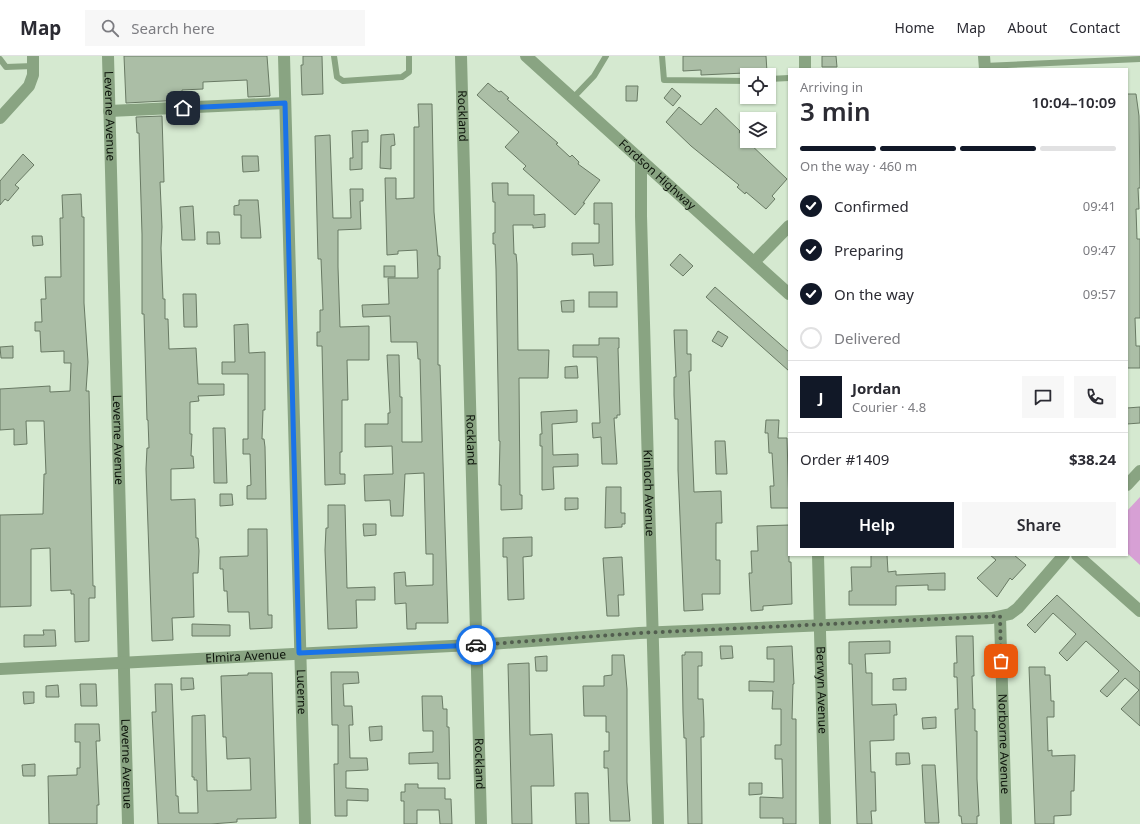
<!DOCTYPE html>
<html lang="en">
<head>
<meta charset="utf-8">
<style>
	:root { --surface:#fff; --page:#f7f7f7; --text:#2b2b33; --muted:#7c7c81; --line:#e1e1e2; --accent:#111827 }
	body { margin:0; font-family:"Noto Sans",sans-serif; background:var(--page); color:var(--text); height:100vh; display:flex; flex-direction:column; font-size:15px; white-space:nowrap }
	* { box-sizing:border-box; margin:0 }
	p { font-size:13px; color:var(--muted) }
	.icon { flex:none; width:22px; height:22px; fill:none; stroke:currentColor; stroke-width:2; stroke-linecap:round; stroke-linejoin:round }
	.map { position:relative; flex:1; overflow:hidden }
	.details { position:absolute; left:788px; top:12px; width:340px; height:488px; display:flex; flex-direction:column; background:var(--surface); border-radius:0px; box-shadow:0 1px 3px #0004 }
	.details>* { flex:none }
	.fabs { position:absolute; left:740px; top:12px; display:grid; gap:8px }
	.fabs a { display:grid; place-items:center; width:36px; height:36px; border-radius:0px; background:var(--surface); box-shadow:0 1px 3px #0004; font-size:20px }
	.pin { position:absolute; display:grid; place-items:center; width:34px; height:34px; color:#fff; margin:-17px; border-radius:8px; box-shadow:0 2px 6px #0006 }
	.courier { position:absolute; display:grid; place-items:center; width:40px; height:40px; margin:-20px; border:3px solid #1a73e8; border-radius:50%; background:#fff; color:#222; box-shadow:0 1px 5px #0007 }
	.head em { font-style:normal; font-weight:600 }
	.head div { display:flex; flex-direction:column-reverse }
	.head { display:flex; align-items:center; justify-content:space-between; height:68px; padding:0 12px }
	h1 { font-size:26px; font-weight:600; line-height:30px }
	.bar { display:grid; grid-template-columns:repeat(4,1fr); gap:6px 4px; align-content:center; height:48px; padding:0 12px }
	.bar i { height:5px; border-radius:3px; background:var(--line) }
	.bar .selected { background:var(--accent) }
	.bar p { grid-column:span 4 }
	.line { display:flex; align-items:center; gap:10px; padding:0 12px; border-top:1px solid var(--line) }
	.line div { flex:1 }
	.round { display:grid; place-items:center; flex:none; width:42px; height:42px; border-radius:0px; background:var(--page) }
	ol { padding:0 12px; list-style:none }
	li { display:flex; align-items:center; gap:12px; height:44px }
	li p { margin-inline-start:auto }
	li .icon { padding:4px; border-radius:50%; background:var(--accent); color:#fff; stroke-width:4 }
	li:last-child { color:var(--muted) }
	li i { width:22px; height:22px; border:2px solid var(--line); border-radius:50% }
	.primary-button { display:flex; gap:8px; margin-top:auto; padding:8px 12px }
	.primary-button a { flex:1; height:46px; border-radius:0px; background:var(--accent); color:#fff; font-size:16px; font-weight:600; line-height:46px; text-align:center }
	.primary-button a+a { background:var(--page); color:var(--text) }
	header { display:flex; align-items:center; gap:24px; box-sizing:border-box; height:56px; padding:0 20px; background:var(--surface); border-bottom:1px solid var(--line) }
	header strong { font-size:19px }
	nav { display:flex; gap:22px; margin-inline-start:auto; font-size:14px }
	.search { width:280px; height:36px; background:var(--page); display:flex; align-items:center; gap:10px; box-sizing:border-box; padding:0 14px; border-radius:0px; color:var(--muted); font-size:15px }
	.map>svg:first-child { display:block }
	.green { fill:#d7a0d5 }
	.building { fill:#abbea6; stroke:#697a64 }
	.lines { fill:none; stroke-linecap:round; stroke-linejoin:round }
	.service { stroke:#89a482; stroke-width:6 }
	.minor { stroke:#89a482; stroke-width:12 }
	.done { stroke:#525e4f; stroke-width:4; stroke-dasharray:0 7.2 }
	.route { stroke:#1a73e8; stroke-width:5 }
	.labels { text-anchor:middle; stroke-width:3.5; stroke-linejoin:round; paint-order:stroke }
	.street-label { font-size:12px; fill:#0c130a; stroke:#e2f6dd }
</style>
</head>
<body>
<header>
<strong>Map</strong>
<div class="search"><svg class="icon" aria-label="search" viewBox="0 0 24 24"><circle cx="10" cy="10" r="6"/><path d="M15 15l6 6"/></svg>Search here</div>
<nav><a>Home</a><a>Map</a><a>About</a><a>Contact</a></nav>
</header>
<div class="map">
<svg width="1140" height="768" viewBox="0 0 1140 768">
	<rect width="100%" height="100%" fill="#d5e9d0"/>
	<!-- green -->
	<path class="green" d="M1140 441V509L1127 497V455Z"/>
	<!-- building -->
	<g class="building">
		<path d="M124 0H267L270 40 248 41 247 24 203 26V33L182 34V44L126 47Z"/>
		<path d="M303 0H322L323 38 302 39 301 9H303Z"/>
		<path d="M683 0H766L767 16 701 19V14L683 15Z"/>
		<path d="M822 0H836L837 11H822Z"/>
		<path d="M488 27 499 36 501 35 509 42 507 43 558 87 556 88 570 101 572 99 579 106 578 108 600 124 583 147H585L575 159 523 113 526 110 505 91 519 76 477 39Z"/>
		<path d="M626 30H638L637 45H626Z"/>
		<path d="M672 32 681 40 673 50 664 42Z"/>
		<path d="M1127 38H1136L1139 60 1140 132H1138L1139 153H1136L1137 183H1140V262H1135L1136 290H1140V312H1127Z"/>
		<path d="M418 48H432L434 156 438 200H440V213H438V309H440L448 567H416V573H407L406 547 395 548 394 517 405 516 406 530 433 529V498H426L424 417 405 418 403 460H391L390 444 365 445 364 419 393 418 392 390 365 391V368H388V357H390L387 299H399L400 341H402V386H422L420 303H418L417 286H391L390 260 363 261 362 249 389 248 388 222H418L417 194 398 195V198L387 199 385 122H396V143L414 142V71H419Z"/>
		<path d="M679 51 701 69 716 52 740 75 739 76 747 85 787 123 772 140 775 143 766 153 746 136 745 138 737 131 739 129 691 90 666 66Z"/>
		<path d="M162 60 164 126H160L162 171 161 192 163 243H165V263H168L169 293 196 292 198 328H224V339L198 340 199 345 190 346V378H192L191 400H193L194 412 171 413V444L195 443 196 482H198L199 495 198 517H193L194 561 172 562 173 584 152 585 146 413 147 392H149L148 364H147L144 258H142V178L139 77H137L136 61Z"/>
		<path d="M368 74V86H362V113L350 114V102H353L352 75Z"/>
		<path d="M394 78 395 89 391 90V113L380 112 381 79Z"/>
		<path d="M330 79 333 162H351L350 133H363V145H360L361 173 338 174V211L340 271 369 270V304H347L348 344H342V396H340V418H345V428L325 429 322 290H317V276H320V254H323L321 203H318L315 80Z"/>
		<path d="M23 98 34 109 15 129 19 132 8 145 5 143 0 149V125Z"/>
		<path d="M242 100H258L259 115 243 116Z"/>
		<path d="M492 127H508V139H534V159L545 158V171L533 172V169H513L514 198H516L517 208 518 294H549L548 322H519L520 439H522V453L501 454V429H499L500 385H499L496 213 495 188H493V177H495V146H493Z"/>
		<path d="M81 138 82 161H84V247L88 306 86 335H89L93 530H95V542H89V585L75 586 74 538H71V534L51 535 50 492 31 493V550L0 551V459L43 458 44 418H46L44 365H26L27 388 14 389V373L0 374V333L50 330V336L70 335 71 307H64V295L41 296 40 275H35V266H42L41 243H46L45 221H61L60 162H63L62 139Z"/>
		<path d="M239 144H258L261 182H241V159H234V150L239 149Z"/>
		<path d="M594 147H612L613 209 594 210 593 198 572 199V187H599V168H594Z"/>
		<path d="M193 150 195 184H182L180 151Z"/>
		<path d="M207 176H219L220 188H207Z"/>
		<path d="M32 180H42L43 189 33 190Z"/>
		<path d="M680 198 693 210 683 220 670 209Z"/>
		<rect x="384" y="210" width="11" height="11"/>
		<path d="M715 231 789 296V315L706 241Z"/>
		<rect x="589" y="236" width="28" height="15"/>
		<path d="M183 238H196L197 271H184Z"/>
		<path d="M574 244V256H562L561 245Z"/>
		<path d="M248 268 249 297 265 296V354H263L262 383H264L265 391 266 443H247V430L251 429 250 398H243V383H248V318H222V306H235L234 269Z"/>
		<path d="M674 274H687V298H691V315H689L694 436 721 435 722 467H716V504H720V538H702L703 554 684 555 678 414V363H675L674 339V321H676Z"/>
		<path d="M718 275 728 281 722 291 712 285Z"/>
		<path d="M599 282H619V292H618L620 359H617V362H614L617 408H602L601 381 593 382 592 367H600L597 301H573V289H599Z"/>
		<path d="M13 290V302H1L0 291Z"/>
		<path d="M577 310 578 322H565V311Z"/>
		<path d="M1140 351V367L1127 368V352Z"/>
		<path d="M577 354V366L552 368 553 399 578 398V410L553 411 554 433 542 434V390H540V378H542L541 356Z"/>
		<path d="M766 364H779L778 382H787L789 452H771L770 430H774L772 397H769L768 377H765Z"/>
		<path d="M213 372H225L227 427H214Z"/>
		<path d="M715 385H725L727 418H716Z"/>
		<path d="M606 431H621V457H625V468H622V471L605 472Z"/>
		<path d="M220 438H232L233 449 220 450Z"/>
		<path d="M565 442H578V453L565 454Z"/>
		<path d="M328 449H345L347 532 375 531V544H356L357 572 328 573 325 494 326 472H328Z"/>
		<path d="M363 468H376V479L364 480Z"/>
		<path d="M789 469V506H791L792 548 763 550V554L751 555 749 517H752L751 495H758L757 470Z"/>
		<path d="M248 473H267L268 559H272V572L250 573 249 556H228L227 535H224L223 513H220V501L248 500Z"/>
		<path d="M532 481V500L523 501 524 543 508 544 507 501H503V482Z"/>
		<path d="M871 499H887L888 516 896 515V519L945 517V534H928V529L896 530V549H849V535H852L851 511H871Z"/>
		<path d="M990 499H1014L1026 509 1012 524 1010 522 997 541 977 522 996 504Z"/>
		<path d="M622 501 624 539H618L619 560H607L603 502Z"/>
		<path d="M1057 539 1140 616V670L1121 653 1139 634 1125 622 1107 641 1100 635 1119 615 1086 585 1067 605 1059 597 1076 578 1053 557 1035 577 1027 569Z"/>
		<path d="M192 568 230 569V580H192Z"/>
		<path d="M43 574H55L56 590 24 591V579H44Z"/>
		<path d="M956 580H973L974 620H972L973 653H975V675H977V723L979 760H977V768H962L961 760H959L955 653H958L957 621H954V607H957Z"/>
		<path d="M890 585V597L865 598 866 617H872V649L896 648 897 659H894V684L870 685 871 716H875L876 755H871L872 768H857L852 608H849V586Z"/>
		<path d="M720 590H732L733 602 721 603Z"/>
		<path d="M792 590 794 628H793L792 663H796V768H783V762H760V741L783 742 782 703H775V689H781V653H772L773 635H749V625L774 626V603H767V591Z"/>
		<path d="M685 596H702V610H698V643H703L704 667V681H701L702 768H688L686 682H684L683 657 682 599H685Z"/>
		<path d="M612 599H624L627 633V726L630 765H610L608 712H604V695H609V676H606V660H584L583 630H604V620L612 619Z"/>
		<path d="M547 600V615H536L535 601Z"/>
		<path d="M529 607 530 679 552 678 554 730H531L532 768H512L508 608Z"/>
		<path d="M1029 611H1045V619H1050L1051 645H1054V661H1047L1048 695 1052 694V700L1075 699 1074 735H1071V759L1054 760V768H1035Z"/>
		<path d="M331 616H358L359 627 343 628 344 650H352L353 669H349L350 702H367L368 714 346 715V732L368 733V745L347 744V760H335L334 708H338V669H332Z"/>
		<path d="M248 617H272L276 762 237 763V766L211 768H158L152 656H156L155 628H172L176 740H178L179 757H198L197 724H194V721H192V660L205 659 207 735 251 734 250 702 227 703 226 681H223L221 620 248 619Z"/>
		<path d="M181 622H193L194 633 181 634Z"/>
		<path d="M906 622V634H893V623Z"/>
		<path d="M80 628H96L97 650H81Z"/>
		<path d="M58 629 59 641H46V630Z"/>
		<path d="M23 636H34V647L24 648Z"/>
		<path d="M422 640H442L443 653H447V671H449L450 723H438V707L409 708V697L433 696V675H423Z"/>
		<path d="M936 661V672L923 673 922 662Z"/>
		<path d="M75 668H99L100 685H96L99 749H97V768H49L48 720 77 719V712H80V686H75Z"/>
		<path d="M382 670V684L370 685 369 671Z"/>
		<path d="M896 697H909L910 708 896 709Z"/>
		<path d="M35 708V720H23L22 709Z"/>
		<path d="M922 709H935L939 767H925Z"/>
		<path d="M749 727H762V738L749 739Z"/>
		<path d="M405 728H418V732H445V743H451L452 768H440L439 754H417V768H404V745H401V736H405Z"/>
		<path d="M575 737H588L589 768H576Z"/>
	</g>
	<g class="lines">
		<!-- service -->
		<g class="service">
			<path d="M334 0 337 21 343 25 402 21 409 16V0"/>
			<path d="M662 0 664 24 747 25"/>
			<path d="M0 3 6 11 33 10"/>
			<path d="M984 10 1140 3"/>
			<path d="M769 23 789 22"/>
			<path d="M572 43 594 20 606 0"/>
		</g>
		<!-- minor -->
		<g class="minor">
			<path id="s1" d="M108 0 128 768"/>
			<path id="s2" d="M284 0 305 768"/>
			<path id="s3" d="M461 0 481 768"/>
			<path id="s4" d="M526 0 789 238"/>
			<path d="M805 0V13"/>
			<path d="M984 0 985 13"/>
			<path d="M109 55 285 47"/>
			<path d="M0 62 29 30 33 19V0"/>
			<path id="s5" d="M641 105V160L658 768"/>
			<path d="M754 206 789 170"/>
			<path d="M1127 429 1140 415"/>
			<path id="s6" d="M818 499 825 768"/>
			<path d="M1077 499 1140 555"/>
			<path id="s7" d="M1000 561 1006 768"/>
			<path id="s8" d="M0 613 491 588 639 577 992 562 1010 558 1018 552 1064 499"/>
		</g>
	</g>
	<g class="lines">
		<!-- done -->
		<path class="done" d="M476 589 639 577 1000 560 1001 605"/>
		<!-- route -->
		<path class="route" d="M183 52 285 47 299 597 476 589"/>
	</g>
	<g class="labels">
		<!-- street labels -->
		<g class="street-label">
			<text dy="4" stroke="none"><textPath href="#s1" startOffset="60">Leverne Avenue</textPath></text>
			<text dy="4" stroke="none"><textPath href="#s3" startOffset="60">Rockland</textPath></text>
			<text dy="4" stroke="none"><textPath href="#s4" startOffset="177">Fordson Highway</textPath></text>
			<text dy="4" stroke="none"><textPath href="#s1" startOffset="384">Leverne Avenue</textPath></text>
			<text dy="4" stroke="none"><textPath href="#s3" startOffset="384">Rockland</textPath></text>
			<text dy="4" stroke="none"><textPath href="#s5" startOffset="332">Kinloch Avenue</textPath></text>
			<text dy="4" stroke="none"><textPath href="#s8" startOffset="246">Elmira Avenue</textPath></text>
			<text dy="4" stroke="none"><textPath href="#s6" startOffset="135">Berwyn Avenue</textPath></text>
			<text dy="4" stroke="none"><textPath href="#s2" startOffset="636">Lucerne</textPath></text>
			<text dy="4" stroke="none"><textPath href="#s7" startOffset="127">Norborne Avenue</textPath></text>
			<text dy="4" stroke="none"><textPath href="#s1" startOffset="708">Leverne Avenue</textPath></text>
			<text dy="4" stroke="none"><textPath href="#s3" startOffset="708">Rockland</textPath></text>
		</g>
	</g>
</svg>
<div class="fabs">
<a><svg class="icon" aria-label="locate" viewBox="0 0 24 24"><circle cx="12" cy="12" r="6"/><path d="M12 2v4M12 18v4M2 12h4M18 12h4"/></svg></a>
<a><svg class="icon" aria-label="layers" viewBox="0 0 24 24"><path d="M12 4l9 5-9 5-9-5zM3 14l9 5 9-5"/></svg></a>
</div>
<div class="pin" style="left:1001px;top:605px;background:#ea580c"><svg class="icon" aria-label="bag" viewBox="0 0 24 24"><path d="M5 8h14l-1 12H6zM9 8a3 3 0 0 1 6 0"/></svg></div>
<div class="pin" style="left:183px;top:52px;background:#1f2937"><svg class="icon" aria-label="home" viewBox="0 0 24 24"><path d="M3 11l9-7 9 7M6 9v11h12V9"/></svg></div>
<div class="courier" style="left:476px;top:589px"><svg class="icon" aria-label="car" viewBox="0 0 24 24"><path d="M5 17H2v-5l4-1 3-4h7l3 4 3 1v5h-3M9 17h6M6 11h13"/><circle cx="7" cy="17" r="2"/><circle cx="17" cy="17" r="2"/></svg></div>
<section class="details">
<div class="head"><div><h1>3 min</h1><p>Arriving in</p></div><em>10:04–10:09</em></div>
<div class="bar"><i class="selected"></i><i class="selected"></i><i class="selected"></i><i></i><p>On the way · 460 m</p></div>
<ol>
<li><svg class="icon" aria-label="check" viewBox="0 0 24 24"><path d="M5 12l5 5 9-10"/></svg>Confirmed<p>09:41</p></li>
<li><svg class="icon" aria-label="check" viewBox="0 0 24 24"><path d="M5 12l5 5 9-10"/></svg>Preparing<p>09:47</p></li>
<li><svg class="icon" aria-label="check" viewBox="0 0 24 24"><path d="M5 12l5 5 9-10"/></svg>On the way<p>09:57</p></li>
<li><i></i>Delivered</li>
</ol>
<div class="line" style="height:72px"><b class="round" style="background:var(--accent);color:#fff">J</b><div><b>Jordan</b><p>Courier · 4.8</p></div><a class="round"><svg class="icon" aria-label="chat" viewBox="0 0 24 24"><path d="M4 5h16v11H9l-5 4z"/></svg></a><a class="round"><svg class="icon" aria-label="phone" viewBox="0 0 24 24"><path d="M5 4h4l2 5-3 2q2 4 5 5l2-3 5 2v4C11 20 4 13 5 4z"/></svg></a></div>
<div class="line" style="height:52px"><div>Order #1409</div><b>$38.24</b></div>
<div class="primary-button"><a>Help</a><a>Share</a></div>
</section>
</div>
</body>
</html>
